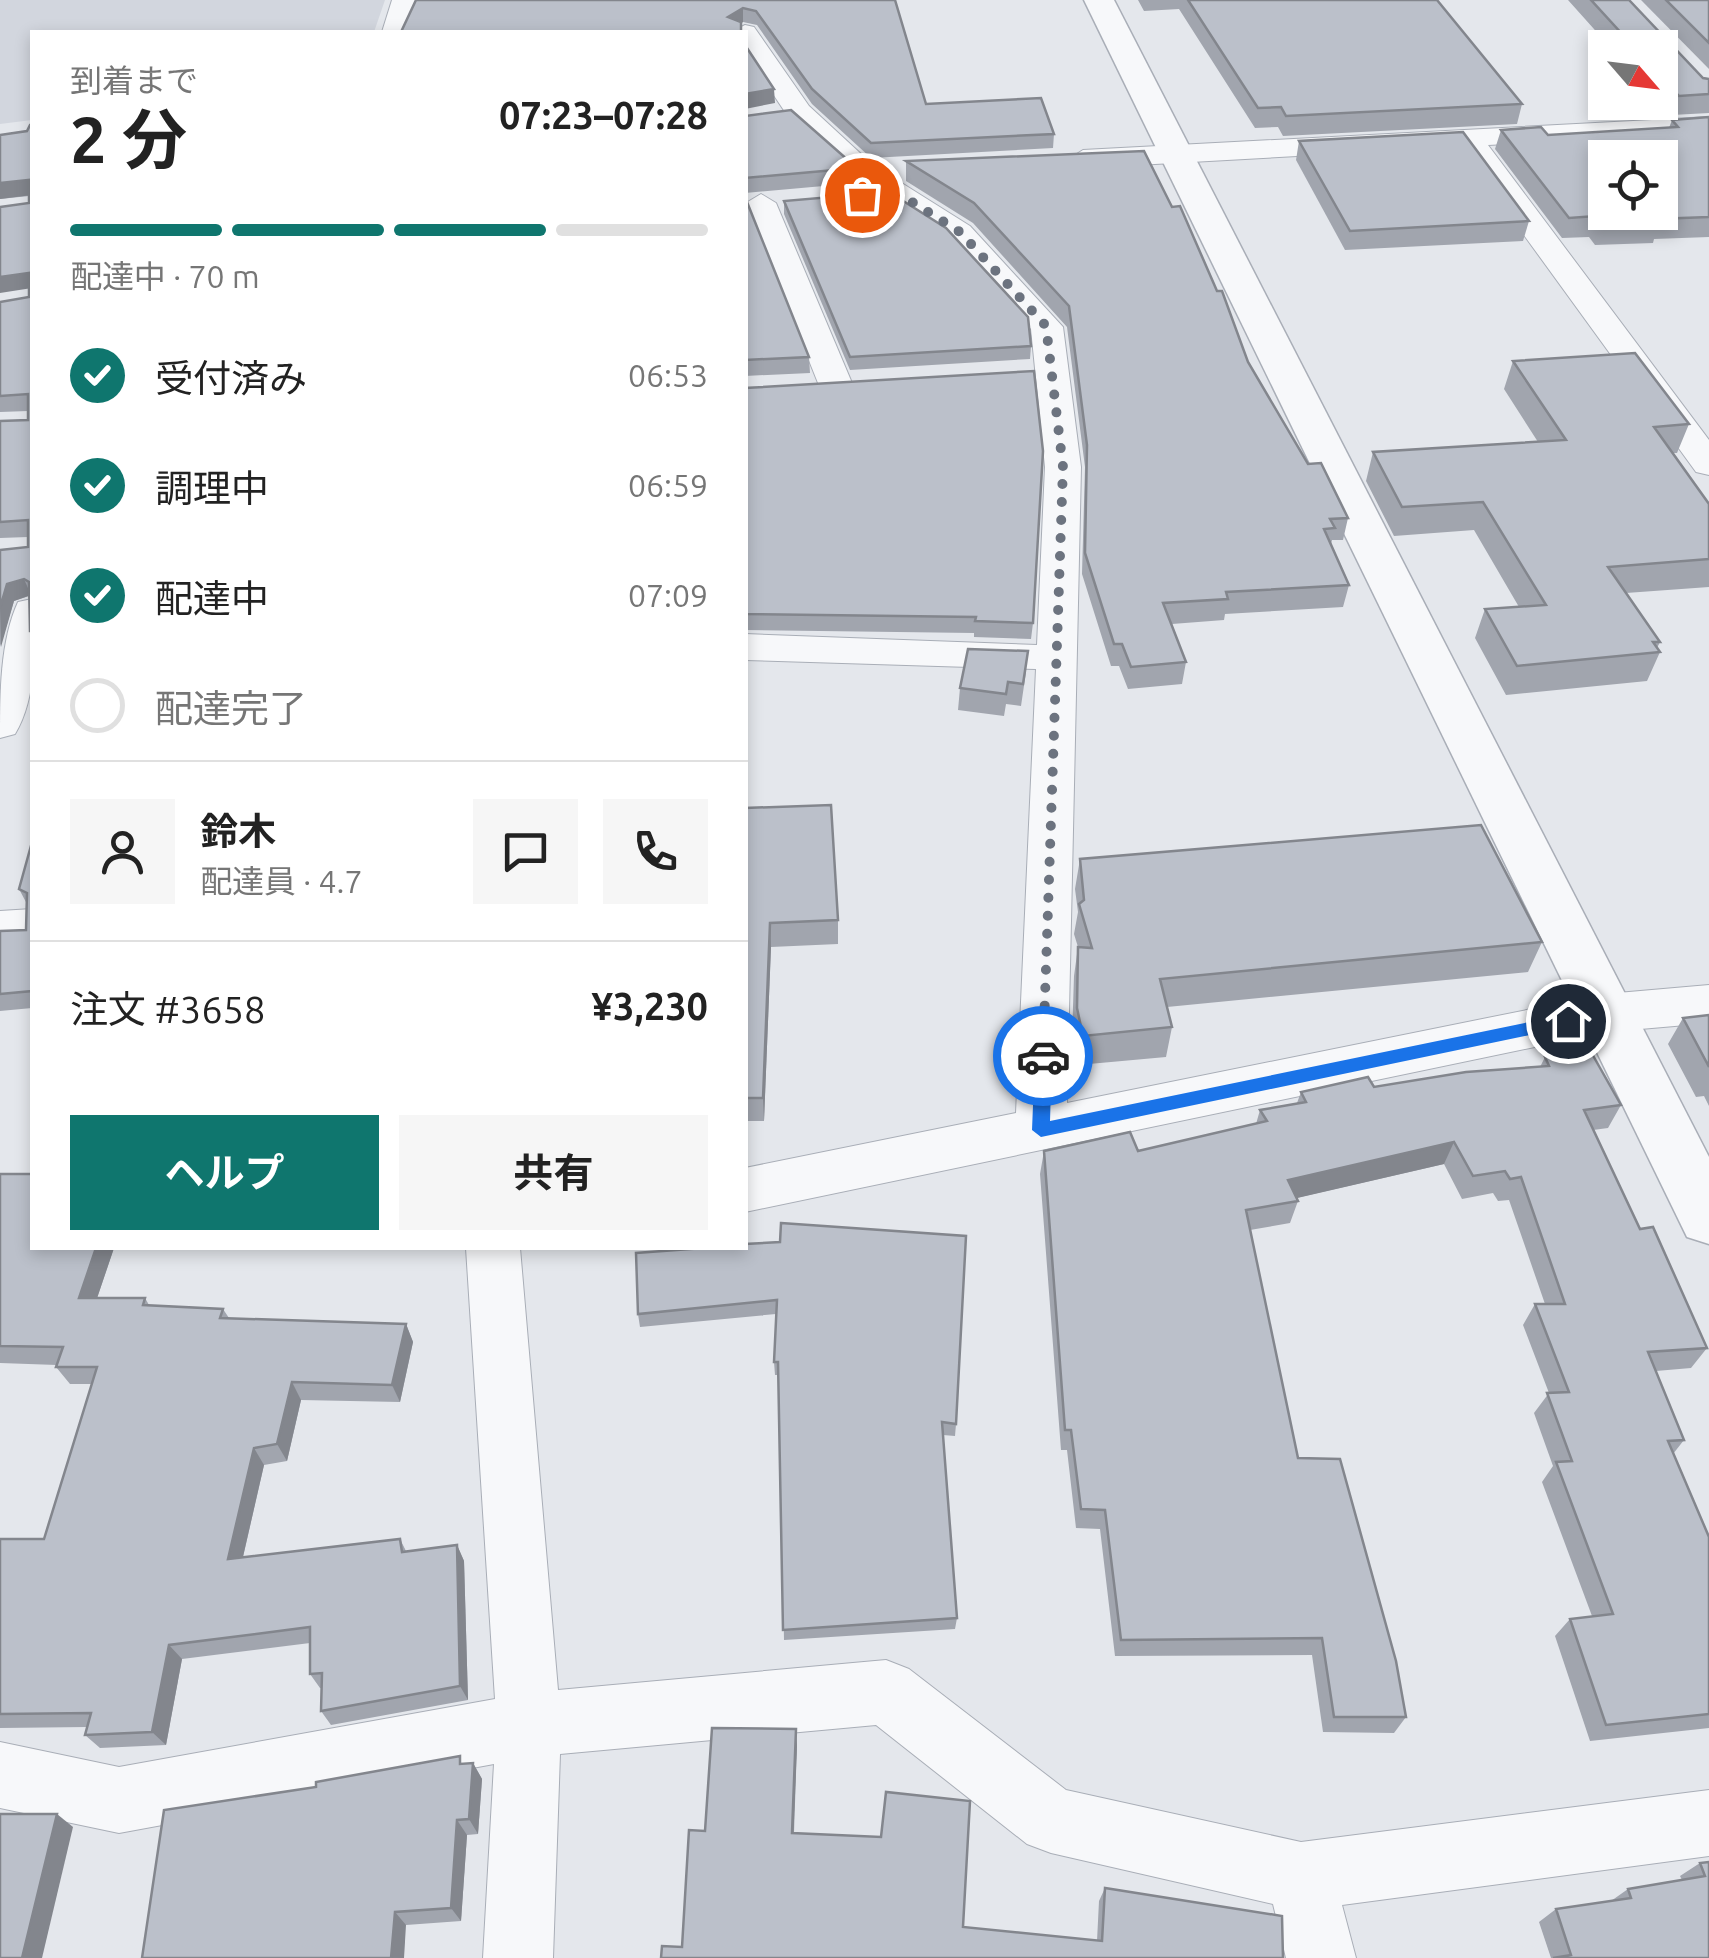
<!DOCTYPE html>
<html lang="ja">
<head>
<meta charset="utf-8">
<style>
	:root { --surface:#fff; --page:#f6f6f6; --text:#222; --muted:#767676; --line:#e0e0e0; --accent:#0f766e }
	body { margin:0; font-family:Ubuntu,"Noto Sans JP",sans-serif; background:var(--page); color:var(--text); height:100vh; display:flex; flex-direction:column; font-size:38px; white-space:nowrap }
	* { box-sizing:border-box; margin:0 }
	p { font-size:32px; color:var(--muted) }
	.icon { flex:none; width:55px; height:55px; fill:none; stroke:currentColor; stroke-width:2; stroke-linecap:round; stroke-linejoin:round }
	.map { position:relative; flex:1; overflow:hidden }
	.drawer { position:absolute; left:30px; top:30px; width:718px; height:1220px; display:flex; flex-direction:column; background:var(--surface); border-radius:0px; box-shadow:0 5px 15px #0003 }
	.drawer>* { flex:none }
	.needle { width:65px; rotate:118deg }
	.controls { position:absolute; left:1588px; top:30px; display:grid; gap:20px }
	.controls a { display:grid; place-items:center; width:90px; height:90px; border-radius:0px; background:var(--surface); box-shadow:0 5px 15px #0003; font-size:50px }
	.pin { position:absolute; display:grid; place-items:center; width:85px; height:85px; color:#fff; margin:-42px; border:5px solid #fff; border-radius:50%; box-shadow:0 2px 10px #0007 }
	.courier { position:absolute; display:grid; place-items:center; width:100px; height:100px; margin:-50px; border:8px solid #1a73e8; border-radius:50%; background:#fff; color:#222; box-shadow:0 2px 12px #0007 }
	.summary em { font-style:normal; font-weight:700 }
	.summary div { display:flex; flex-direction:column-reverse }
	.summary { display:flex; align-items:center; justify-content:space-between; height:170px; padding:0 40px }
	h1 { font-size:65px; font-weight:700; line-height:75px }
	.bar { display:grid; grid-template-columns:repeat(4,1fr); gap:15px 10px; align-content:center; height:120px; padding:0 40px }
	.bar i { height:12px; border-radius:8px; background:var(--line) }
	.bar .selected { background:var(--accent) }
	.bar p { grid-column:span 4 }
	.line { display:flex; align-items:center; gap:25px; padding:0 40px; border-top:2px solid var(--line) }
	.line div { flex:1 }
	.round { display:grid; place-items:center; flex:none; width:105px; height:105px; border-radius:0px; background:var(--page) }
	ol { padding:0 40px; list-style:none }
	li { display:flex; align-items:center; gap:30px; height:110px }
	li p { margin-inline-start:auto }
	li .icon { padding:10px; border-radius:50%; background:var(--accent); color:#fff; stroke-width:4 }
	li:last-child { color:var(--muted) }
	li i { width:55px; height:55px; border:5px solid var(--line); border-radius:50% }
	.action { display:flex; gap:20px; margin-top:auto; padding:20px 40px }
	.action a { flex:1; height:115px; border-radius:0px; background:var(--accent); color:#fff; font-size:40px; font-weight:700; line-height:115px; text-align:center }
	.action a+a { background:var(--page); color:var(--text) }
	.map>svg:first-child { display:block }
	.built { fill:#d2d6de }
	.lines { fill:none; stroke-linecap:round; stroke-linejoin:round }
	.minor-casing { stroke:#a9aeb7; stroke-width:2 }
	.tertiary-casing { stroke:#a9aeb7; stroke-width:3 }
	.minor { fill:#f7f8fa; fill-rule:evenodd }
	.tertiary { fill:#f7f8fa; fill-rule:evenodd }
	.wall { fill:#a1a5ae }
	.shaded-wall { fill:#83868d }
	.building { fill:#bbc0ca; stroke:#83868d; stroke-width:2.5; fill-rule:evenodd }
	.route { fill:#1a73e8 }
	.done { stroke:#6c737f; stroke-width:10; stroke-dasharray:0 18 }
</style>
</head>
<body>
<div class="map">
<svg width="1709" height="1958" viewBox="0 0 1709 1958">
	<rect width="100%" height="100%" fill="#e4e7ec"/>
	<!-- built -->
	<path class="built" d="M0 0H385L374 32H32V120L0 124Z"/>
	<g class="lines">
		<!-- minor casing -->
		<g class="minor-casing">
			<g id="minor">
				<path d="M392 0H418L408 32H382Z"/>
				<path d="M745 25 754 27 809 106 873 165 970 226 1063 327 1081 467 1067 1103 1606 994 1709 985V1023L1606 1032 745 1212V1168L1016 1113 1036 669 745 660V634L1037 645 1045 467 1031 329 948 238 853 177 789 118 745 52V32H732Z"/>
				<path d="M1709 117V133L1488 145 1709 440V475L1696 472 1460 147 1083 168 1069 159 1083 150Z"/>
				<path d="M761 194 776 203 852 383 847 390H823L818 383 746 203Z"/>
				<path d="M32 599C35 641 38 696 15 734L0 738C0 694 0 641 18 602Z"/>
				<path d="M32 909V943L0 945V911Z"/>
				<path d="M466 1248H520L558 1690 886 1660 909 1669 1066 1790 1301 1842 1709 1790V1856L1342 1905 1356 1958H1286L1273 1904 1051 1853 1027 1844 876 1725 560 1754 553 1958H483L494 1764 119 1833 0 1808V1742L119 1767 495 1699Z"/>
			</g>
		</g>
		<!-- tertiary casing -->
		<g class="tertiary-casing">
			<path id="tertiary" d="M1084 0H1114L1709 1157V1244L1687 1237Z"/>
		</g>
		<!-- minor -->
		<use href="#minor" class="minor"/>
		<!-- tertiary -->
		<use href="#tertiary" class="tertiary"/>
	</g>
	<!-- wall -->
	<g class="wall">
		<path d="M416 0H895L926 104 1054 134 1053 148 871 158 812 104 757 25 743 22 741 23Z"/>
		<path d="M1138 0H1437L1522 104 1517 124 1283 136 1278 127 1255 128 1179 9 1144 11Z"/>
		<path d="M1568 0H1629L1703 78 1709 79V113L1672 115 1660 102V48H1611Z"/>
		<path d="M1641 0H1709V69Z"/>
		<path d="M745 116 857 168V183L745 193Z"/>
		<path d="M1709 117V237L1654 239 1653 243 1595 245 1589 237 1562 238 1495 149 1501 130 1548 135 1669 128 1672 120Z"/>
		<path d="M32 125V636L30 631 29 596 14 601 0 647V550L28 547V537L0 538V421L28 420V411L0 412V302L29 297V196L0 199 27 131Z"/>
		<path d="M1299 141 1529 221 1523 241 1345 250 1296 160Z"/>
		<path d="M906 161 1248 362 1308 464 1348 518 1343 540H1332L1331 544 1349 585 1343 607 1225 614 1224 620 1172 624 1186 662 1182 684 1128 689 1119 666H1111L1082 574 1085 467 1067 327 973 223 906 181Z"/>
		<path d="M745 201 809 357 810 373 745 376Z"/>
		<path d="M784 201 1031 346 1030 359 850 370 784 214Z"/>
		<path d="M1513 361 1689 424 1677 453H1673L1709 504V587L1626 593 1660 642 1657 648 1660 652 1647 681 1506 695 1475 638 1485 609 1519 607 1474 530 1394 536 1366 481 1373 452 1538 442 1504 389Z"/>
		<path d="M745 388 1033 623 1031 639 974 637V633L745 630Z"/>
		<path d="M1026 672 1021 706 1006 704 1004 716 958 710 960 688Z"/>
		<path d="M745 808 838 920V944L771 947 764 1121H745Z"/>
		<path d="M32 842V1008L0 1011V931L26 930 27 904 19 889Z"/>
		<path d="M1080 859 1542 942 1528 972 1167 1007 1172 1027 1166 1057 1078 1065 1072 1038 1074 976 1078 947 1074 934 1078 912 1075 889Z"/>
		<path d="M1709 1015V1106L1704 1096 1696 1097 1668 1044 1683 1018Z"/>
		<path d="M1545 1057 1621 1105 1608 1128 1593 1130 1640 1229 1707 1348 1691 1368 1656 1371 1684 1440 1673 1454 1709 1537V1728L1590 1741 1555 1636 1570 1619 1592 1616 1542 1482 1553 1466 1534 1413 1549 1393 1523 1325 1535 1304H1545L1509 1200 1498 1201 1493 1193 1462 1199 1444 1164 1296 1198 1298 1201 1290 1223 1250 1230 1298 1458 1406 1717 1394 1733 1323 1732 1312 1655 1115 1656 1100 1529 1076 1528 1067 1450H1061L1040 1174 1044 1151H1138L1256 1124 1260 1110 1297 1103 1301 1092 1374 1087 1540 1067Z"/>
		<path d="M0 1174 32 1248H114L97 1298H145L149 1305 223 1309 229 1318 406 1324 413 1342 400 1402 301 1400 287 1461 264 1465 243 1557 400 1539 406 1551 457 1545 464 1561 468 1700 331 1725 321 1711 322 1688H320L310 1674V1643L182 1659 166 1745 100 1748 85 1735 87 1727 0 1728V1539H44L92 1384H70L56 1367 57 1365 0 1363Z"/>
		<path d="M704 1248 956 1424 955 1436 943 1435 957 1618 955 1629 784 1640 779 1375H775L774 1362 776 1314 640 1327 638 1314Z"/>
		<path d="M797 1745 794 1833 963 1927 1097 1941 1099 1901 1105 1888 1283 1958 682 1947 705 1831Z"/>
		<path d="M473 1763 482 1779 478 1834 467 1835 461 1921 406 1925 142 1958 465 1764Z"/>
		<path d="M1709 1862V1958H1551L1539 1922 1556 1909 1611 1901 1628 1889 1682 1880 1680 1876 1700 1863Z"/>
	</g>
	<!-- shaded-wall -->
	<g class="shaded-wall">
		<path d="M743 8V22L728 31V17Z"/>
		<path d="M774 89 775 103 745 109V94Z"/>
		<path d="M29 180 32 195 0 199V183Z"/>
		<path d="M29 273 32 288 0 293V277Z"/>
		<path d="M24 579 31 595 14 601 1 647 0 608 7 584Z"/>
		<path d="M770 923 771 947 764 1121 763 1098Z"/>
		<path d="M1454 1142 1444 1164 1280 1202 1288 1180Z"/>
		<path d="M96 1248H114L91 1316 79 1298Z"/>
		<path d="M406 1324 413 1342 400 1402 392 1385Z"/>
		<path d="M292 1382 301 1400 287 1461 277 1444Z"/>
		<path d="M254 1448 264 1465 239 1574 228 1559Z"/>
		<path d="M457 1545 464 1561 468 1700 460 1686Z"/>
		<path d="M169 1645 182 1659 166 1745 152 1732Z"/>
		<path d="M796 1729 797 1745 793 1846 792 1833Z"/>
		<path d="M473 1763 482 1779 478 1834 469 1819Z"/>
		<path d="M57 1814 73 1827 42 1958H22Z"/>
		<path d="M457 1820 467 1835 461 1921 451 1908Z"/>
		<path d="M395 1912 406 1925 404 1958H391Z"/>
	</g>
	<!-- building -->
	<g class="building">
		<path d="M416 0H895L926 104 1041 98 1054 134 871 143 812 89 756 11 743 8 728 17 741 22V32H401Z"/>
		<path d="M1188 0H1437L1522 104 1286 116 1281 107 1258 108Z"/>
		<path d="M1591 0H1629L1703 78 1709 79V94L1679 96 1660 75V48H1635Z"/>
		<path d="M1666 0H1709V43Z"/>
		<path d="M745 45 774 89 745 94Z"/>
		<path d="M791 110 857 168 745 178V116Z"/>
		<path d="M1709 117V217L1657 219 1660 222 1602 225 1596 216 1569 218 1501 130 1541 127 1548 135 1678 127 1672 120ZM1605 158H1660V212H1605Z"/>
		<path d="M30 125H32V631H30L29 582 24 579 7 584 0 608V550L28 547V520L0 522V421L28 420V394L0 396V302L29 297V273L0 277V207L29 203V180L0 183V135L27 131Z"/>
		<path d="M1463 132 1529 221 1350 231 1299 141Z"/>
		<path d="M1144 151 1172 207 1180 206 1217 291H1222L1248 362 1308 464 1321 463 1348 518 1330 519 1335 528 1324 529 1349 585 1226 592 1228 599 1163 603 1186 662 1131 667 1122 644H1114L1085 553 1087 445 1069 306 974 203 906 161Z"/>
		<path d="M889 192 946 228 1028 317 1031 346 850 357 784 201Z"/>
		<path d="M745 201 747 202 809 357 745 360Z"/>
		<path d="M1635 353 1689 424 1654 427 1709 504V559L1608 567 1660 642H1653L1660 652 1517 666 1485 609 1546 605 1483 502 1402 507 1373 452 1566 440 1513 361Z"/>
		<path d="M1034 371 1043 451 1033 623 975 621 976 617 745 614V388Z"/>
		<path d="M968 649 1028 651 1023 684 1008 682 1006 694 960 688Z"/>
		<path d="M831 805 838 920 770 923 763 1098H745V808Z"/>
		<path d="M1481 825 1542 942 1160 979 1172 1027 1083 1036 1077 1008 1078 947 1092 948 1079 904 1084 900 1080 859Z"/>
		<path d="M32 842V991L0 994V931L26 930 27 893 19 889Z"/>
		<path d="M1709 1015V1067L1683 1018Z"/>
		<path d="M1591 1052 1621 1105 1584 1110 1640 1229 1653 1227 1707 1348 1648 1352 1684 1440 1668 1441 1709 1537V1714L1606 1725 1570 1619 1613 1614 1556 1462 1572 1461 1547 1393 1569 1392 1535 1304H1565L1521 1177 1510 1179 1505 1171 1473 1176 1454 1142 1288 1180 1298 1201 1246 1210 1298 1458 1340 1459 1396 1661 1406 1717H1334L1322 1638 1121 1640 1105 1510 1081 1509 1071 1430H1065L1044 1151 1130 1132 1138 1151 1267 1121 1260 1110 1306 1102 1301 1092 1368 1077 1374 1087 1466 1072 1549 1066 1545 1057Z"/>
		<path d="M0 1174H32V1248H96L79 1298H145L143 1305 223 1309 220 1318 406 1324 392 1385 292 1382 277 1444 254 1448 228 1559 400 1539 402 1552 457 1545 460 1686 321 1711 322 1673 310 1674V1627L169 1645 152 1732 85 1735 91 1713 0 1714V1539H44L97 1367H56L63 1347 0 1346Z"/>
		<path d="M781 1223 966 1236 956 1424 942 1422 957 1618 783 1630 778 1362H774L777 1300 638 1314 636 1253 704 1248H745V1244L780 1242Z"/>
		<path d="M712 1728 796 1729 792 1833 881 1837 886 1792 970 1801 963 1927 1102 1941 1105 1888 1282 1916 1283 1958H661L662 1946 682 1947 689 1830 705 1831Z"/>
		<path d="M460 1756V1764L473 1763 469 1819 457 1820 451 1908 395 1912 391 1958H142L164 1810 316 1787V1782Z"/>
		<path d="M0 1814H57L22 1958H0Z"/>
		<path d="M1709 1862V1958H1553L1571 1955 1556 1909 1631 1898 1628 1889 1705 1876 1700 1863Z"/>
	</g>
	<!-- route -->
	<path class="route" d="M1568 1014 1577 1021 1568 1027 1041 1137 1032 1130 1035 1056 1043 1049 1052 1056 1050 1121Z"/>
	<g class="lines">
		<!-- done -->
		<path class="done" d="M862 195 896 192 960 232 1046 326 1063 467 1043 1056"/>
	</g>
</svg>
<div class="controls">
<a><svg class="needle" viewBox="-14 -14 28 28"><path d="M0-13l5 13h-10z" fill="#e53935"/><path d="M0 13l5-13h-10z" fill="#767676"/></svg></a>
<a><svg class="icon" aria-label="locate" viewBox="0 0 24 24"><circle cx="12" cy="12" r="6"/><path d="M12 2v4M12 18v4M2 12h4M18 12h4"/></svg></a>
</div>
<div class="pin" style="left:862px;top:195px;background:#ea580c"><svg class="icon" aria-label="bag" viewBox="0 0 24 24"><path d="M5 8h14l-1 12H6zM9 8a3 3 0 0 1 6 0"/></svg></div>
<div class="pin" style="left:1568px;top:1021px;background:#1f2937"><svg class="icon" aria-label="home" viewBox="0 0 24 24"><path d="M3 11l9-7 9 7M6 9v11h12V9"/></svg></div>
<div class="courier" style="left:1043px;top:1056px"><svg class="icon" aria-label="car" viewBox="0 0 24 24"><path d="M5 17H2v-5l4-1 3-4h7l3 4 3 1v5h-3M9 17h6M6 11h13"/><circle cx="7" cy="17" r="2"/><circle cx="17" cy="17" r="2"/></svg></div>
<section class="drawer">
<div class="summary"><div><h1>2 分</h1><p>到着まで</p></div><em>07:23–07:28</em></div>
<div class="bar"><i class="selected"></i><i class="selected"></i><i class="selected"></i><i></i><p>配達中 · 70 m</p></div>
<ol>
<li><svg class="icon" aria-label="check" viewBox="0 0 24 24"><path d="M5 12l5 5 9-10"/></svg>受付済み<p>06:53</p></li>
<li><svg class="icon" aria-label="check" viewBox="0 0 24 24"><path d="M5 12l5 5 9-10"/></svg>調理中<p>06:59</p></li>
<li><svg class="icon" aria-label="check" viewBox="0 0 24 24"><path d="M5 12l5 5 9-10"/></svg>配達中<p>07:09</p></li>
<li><i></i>配達完了</li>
</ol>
<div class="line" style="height:180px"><a class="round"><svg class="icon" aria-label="person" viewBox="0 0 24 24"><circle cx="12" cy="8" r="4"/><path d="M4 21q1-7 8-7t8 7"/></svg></a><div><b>鈴木</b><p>配達員 · 4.7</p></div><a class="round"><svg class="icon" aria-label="chat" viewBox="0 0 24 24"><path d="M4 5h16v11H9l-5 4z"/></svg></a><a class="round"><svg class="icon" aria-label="phone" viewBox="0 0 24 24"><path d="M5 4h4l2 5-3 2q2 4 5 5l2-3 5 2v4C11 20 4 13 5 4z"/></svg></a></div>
<div class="line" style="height:130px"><div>注文 #3658</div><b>¥3,230</b></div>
<div class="action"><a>ヘルプ</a><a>共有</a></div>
</section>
</div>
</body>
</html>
